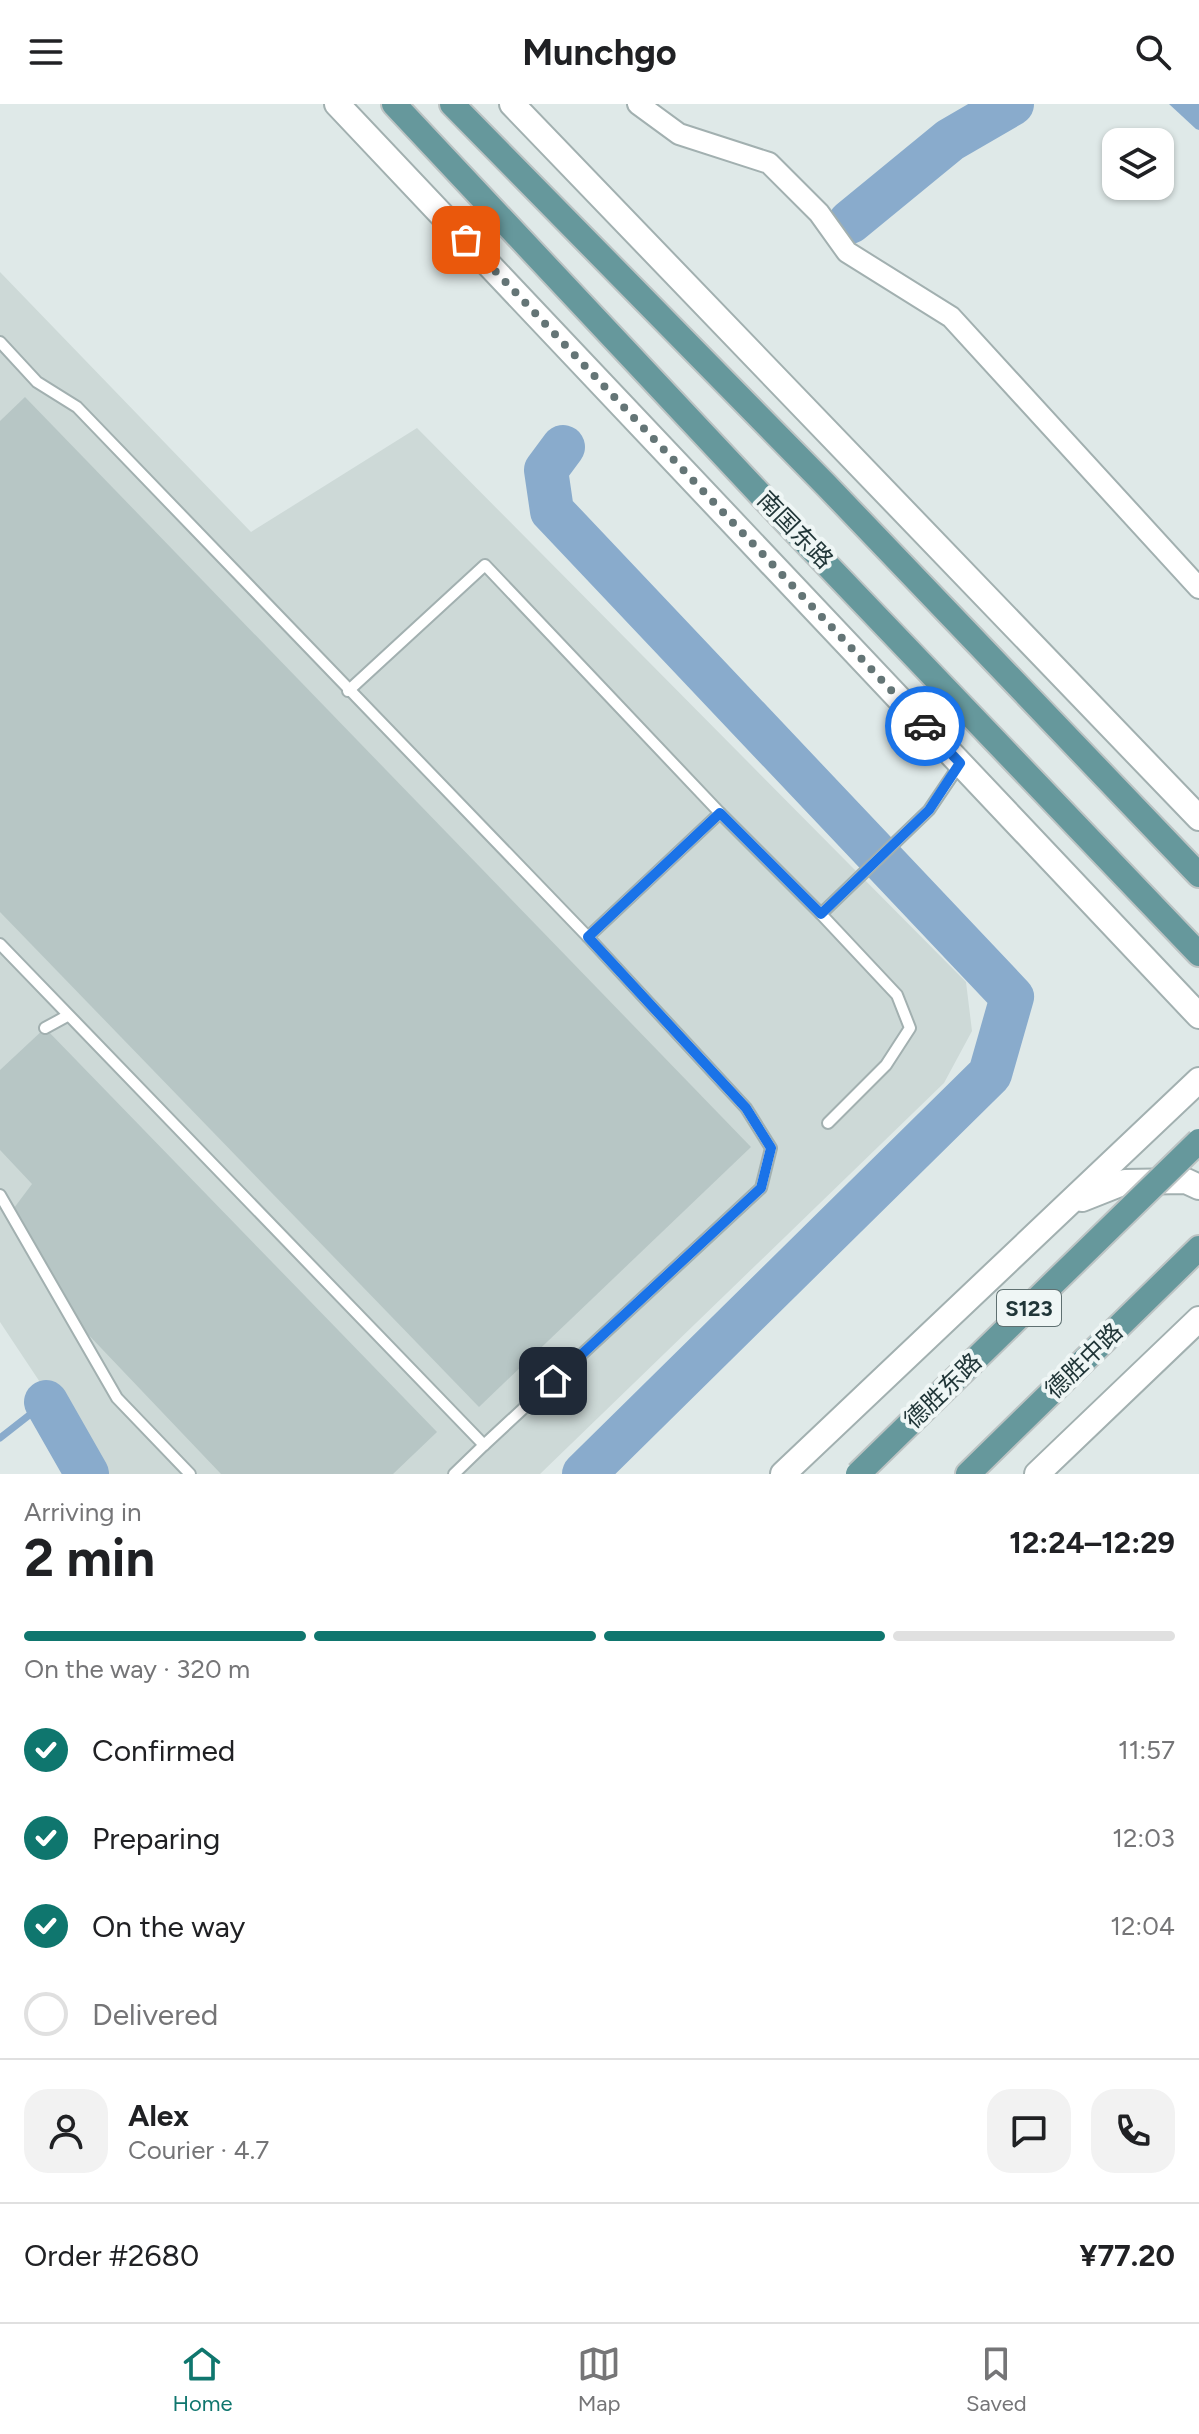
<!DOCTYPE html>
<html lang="en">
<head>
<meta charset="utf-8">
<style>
	:root { --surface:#fff; --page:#f2f2f2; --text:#202124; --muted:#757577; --line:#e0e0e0; --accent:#0f766e }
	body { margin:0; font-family:Figtree,"Noto Sans SC",sans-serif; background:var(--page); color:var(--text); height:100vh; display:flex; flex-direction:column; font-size:30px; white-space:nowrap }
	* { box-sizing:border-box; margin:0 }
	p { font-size:26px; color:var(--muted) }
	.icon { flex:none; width:44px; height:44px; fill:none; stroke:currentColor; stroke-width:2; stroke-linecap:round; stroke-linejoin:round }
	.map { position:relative; height:1370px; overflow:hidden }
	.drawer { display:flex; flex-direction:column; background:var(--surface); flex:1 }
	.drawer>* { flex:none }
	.controls { position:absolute; left:1102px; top:24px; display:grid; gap:16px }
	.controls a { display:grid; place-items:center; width:72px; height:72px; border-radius:16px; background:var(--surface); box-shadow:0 2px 6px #0004; font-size:40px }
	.pin { position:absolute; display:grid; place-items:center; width:68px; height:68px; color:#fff; margin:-34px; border-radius:16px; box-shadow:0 4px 12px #0006 }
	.courier { position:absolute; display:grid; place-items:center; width:80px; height:80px; margin:-40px; border:6px solid #1a73e8; border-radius:50%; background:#fff; color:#222; box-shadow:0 2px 10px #0007 }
	.overview em { font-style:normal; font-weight:700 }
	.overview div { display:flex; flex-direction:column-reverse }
	.overview { display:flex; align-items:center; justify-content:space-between; height:136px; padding:0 24px }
	h1 { font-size:52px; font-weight:700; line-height:60px }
	.bar { display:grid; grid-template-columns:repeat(4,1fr); gap:12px 8px; align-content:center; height:96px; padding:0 24px }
	.bar i { height:10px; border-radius:6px; background:var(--line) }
	.bar .current { background:var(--accent) }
	.bar p { grid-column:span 4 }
	.line { display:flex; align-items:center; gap:20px; padding:0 24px; border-top:2px solid var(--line) }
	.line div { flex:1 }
	.round { display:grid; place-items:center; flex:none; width:84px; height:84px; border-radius:24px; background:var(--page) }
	ol { padding:0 24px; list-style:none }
	li { display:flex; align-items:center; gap:24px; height:88px }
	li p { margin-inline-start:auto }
	li .icon { padding:8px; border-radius:50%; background:var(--accent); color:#fff; stroke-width:4 }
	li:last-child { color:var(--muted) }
	li i { width:44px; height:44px; border:4px solid var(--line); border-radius:50% }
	header { display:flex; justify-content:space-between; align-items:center; height:104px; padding:0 24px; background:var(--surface); font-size:36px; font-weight:700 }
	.menu { display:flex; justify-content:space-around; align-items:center; height:112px; border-top:2px solid var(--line); background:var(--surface); font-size:22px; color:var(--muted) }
	.menu a { display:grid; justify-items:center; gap:4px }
	.menu .current { color:var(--accent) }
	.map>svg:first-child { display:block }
	.built { fill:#cdd9d7 }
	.water { fill:#89abcc }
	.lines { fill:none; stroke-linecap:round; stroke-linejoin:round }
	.stream { stroke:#89abcc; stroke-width:7 }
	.river { stroke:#89abcc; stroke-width:44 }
	.building { fill:#b7c6c5 }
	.service-casing { stroke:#a2b0b0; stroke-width:14 }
	.minor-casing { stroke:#a2b0b0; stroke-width:24 }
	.tertiary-casing { stroke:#a2b0b0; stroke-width:28 }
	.primary-casing { stroke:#bcc3c3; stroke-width:28 }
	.service { stroke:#fff; stroke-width:10 }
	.minor { stroke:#fff; stroke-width:20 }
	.tertiary { stroke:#fff; stroke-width:24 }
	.primary { stroke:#66989c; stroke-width:24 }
	.primary-bridge-casing { stroke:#bcc3c3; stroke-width:28; stroke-linecap:butt }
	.primary-bridge { stroke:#66989c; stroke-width:24 }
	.done { stroke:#647576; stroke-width:8; stroke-dasharray:0 14.4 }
	.route { stroke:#1a73e8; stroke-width:10 }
	.labels { text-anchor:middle; stroke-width:8; stroke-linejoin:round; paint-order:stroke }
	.shield { fill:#eff6f5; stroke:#5f7071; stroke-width:2 }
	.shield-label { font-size:22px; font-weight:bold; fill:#213638 }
	.street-label { font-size:24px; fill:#213638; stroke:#eff6f5 }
</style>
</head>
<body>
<header><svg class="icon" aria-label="menu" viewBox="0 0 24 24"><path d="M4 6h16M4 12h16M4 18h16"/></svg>Munchgo<svg class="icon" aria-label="search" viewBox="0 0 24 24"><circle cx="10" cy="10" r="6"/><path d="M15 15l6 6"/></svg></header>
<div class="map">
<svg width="1199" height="1370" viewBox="0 0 1199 1370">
	<rect width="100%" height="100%" fill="#dfe9e8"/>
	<!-- built -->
	<path class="built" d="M0 168 251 428 417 324 966 878 972 927 944 979 540 1370H101L0 1218Z"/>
	<!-- water -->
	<path class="water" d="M1169 0H1199V26L1196 25Z"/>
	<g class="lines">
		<!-- stream -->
		<path class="stream" d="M0 1334 46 1298"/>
		<!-- river -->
		<g class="river">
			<path d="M850 118 950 36 1012 0"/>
			<path d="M563 343 546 366 552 407 1012 893 990 970 584 1370"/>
			<path d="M46 1298 87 1370"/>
		</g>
	</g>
	<!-- building -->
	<g class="building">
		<path d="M25 293 751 1043 479 1303 0 808V317Z"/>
		<path d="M45 924 437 1328 393 1370H221L82 1224 14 1104 32 1080 0 1046V966Z"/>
	</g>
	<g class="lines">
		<!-- service casing -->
		<g class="service-casing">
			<g id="service">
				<path d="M0 238 37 278 77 303 588 833 746 1004 771 1044 761 1084 484 1341 0 840"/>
				<path d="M348 587 485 461 720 709"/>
				<path d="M588 833 720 709 821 810"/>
				<path d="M45 924 67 912"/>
				<path d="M828 1019 886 961 910 924 897 891 821 810 929 706 960 660"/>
				<path d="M0 1091 117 1294 190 1370"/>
				<path d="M454 1370 484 1341"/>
			</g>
		</g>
		<!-- minor casing -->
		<g class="minor-casing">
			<path id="minor" d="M638 0 679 30 769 59 819 109 847 148 951 213 1199 484"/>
		</g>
		<!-- tertiary casing -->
		<g class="tertiary-casing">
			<g id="tertiary">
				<path d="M337 0 1199 912"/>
				<path d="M512 0 1199 714"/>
				<path d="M1082 1095 1125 1078 1186 1077 1199 1083"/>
				<path d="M783 1370 1199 976"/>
				<path d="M1037 1370 1199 1215"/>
			</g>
		</g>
		<!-- primary casing -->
		<g class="primary-casing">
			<g id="primary">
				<path d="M394 0 787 419 1199 850"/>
				<path d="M452 0 826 381 1199 771"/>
				<path d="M968 1370 1199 1144"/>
			</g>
		</g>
		<!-- service -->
		<use href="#service" class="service"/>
		<!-- minor -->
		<use href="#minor" class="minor"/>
		<!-- tertiary -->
		<use href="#tertiary" class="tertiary"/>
		<!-- primary -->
		<use href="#primary" class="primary"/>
		<!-- primary-bridge casing -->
		<g class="primary-bridge-casing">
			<path id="primary-bridge" d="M858 1370 1199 1037"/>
		</g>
		<!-- primary-bridge -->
		<use href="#primary-bridge" class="primary-bridge"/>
	</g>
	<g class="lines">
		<!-- done -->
		<path class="done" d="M466 136 925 622"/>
		<!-- route -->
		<path class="route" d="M553 1277 761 1084 771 1044 746 1004 588 833 720 709 821 810 929 706 960 659 925 622"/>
	</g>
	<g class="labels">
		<!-- shield labels -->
		<rect class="shield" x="997" y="1186" width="64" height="36" rx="6"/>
		<g class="shield-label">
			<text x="1029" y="1212">S123</text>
		</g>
		<!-- street labels -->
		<g class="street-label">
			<text transform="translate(795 426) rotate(46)" y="8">南国东路</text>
			<text transform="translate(1084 1257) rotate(-44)" y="8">德胜中路</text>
			<text transform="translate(943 1287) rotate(-44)" y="8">德胜东路</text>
		</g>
	</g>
</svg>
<div class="controls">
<a><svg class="icon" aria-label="layers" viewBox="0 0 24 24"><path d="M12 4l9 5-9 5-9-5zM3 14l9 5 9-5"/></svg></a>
</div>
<div class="pin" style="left:466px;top:136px;background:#ea580c"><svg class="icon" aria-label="bag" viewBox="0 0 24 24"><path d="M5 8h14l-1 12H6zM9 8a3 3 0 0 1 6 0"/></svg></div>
<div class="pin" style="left:553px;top:1277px;background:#1f2937"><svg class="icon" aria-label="home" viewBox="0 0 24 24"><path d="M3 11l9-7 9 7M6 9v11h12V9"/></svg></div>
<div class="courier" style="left:925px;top:622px"><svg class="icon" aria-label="car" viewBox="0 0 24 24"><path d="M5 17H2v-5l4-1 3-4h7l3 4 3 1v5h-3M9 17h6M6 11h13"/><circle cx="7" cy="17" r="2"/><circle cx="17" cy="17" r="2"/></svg></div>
</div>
<section class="drawer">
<div class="overview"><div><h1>2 min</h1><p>Arriving in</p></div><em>12:24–12:29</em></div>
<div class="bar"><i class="current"></i><i class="current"></i><i class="current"></i><i></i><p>On the way · 320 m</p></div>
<ol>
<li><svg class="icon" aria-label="check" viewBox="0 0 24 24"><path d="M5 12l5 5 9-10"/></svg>Confirmed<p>11:57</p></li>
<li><svg class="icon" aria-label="check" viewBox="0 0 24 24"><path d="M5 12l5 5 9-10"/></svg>Preparing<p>12:03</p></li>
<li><svg class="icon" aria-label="check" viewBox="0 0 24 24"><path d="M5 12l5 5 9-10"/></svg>On the way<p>12:04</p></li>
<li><i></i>Delivered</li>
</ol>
<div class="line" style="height:144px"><a class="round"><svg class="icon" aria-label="person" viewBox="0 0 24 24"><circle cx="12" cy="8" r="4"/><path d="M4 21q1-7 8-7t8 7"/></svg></a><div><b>Alex</b><p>Courier · 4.7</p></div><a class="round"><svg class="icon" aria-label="chat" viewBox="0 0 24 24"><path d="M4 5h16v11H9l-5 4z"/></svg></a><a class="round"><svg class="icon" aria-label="phone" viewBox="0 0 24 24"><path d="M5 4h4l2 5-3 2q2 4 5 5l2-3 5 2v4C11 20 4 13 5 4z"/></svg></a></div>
<div class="line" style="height:104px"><div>Order #2680</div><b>¥77.20</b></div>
</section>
<nav class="menu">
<a class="current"><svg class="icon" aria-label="home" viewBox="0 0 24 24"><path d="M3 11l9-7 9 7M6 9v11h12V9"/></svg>Home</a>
<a><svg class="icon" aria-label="map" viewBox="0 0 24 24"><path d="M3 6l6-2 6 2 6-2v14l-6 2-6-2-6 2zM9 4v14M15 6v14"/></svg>Map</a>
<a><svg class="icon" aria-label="saved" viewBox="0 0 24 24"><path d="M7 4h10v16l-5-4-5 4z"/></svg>Saved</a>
</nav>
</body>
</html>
